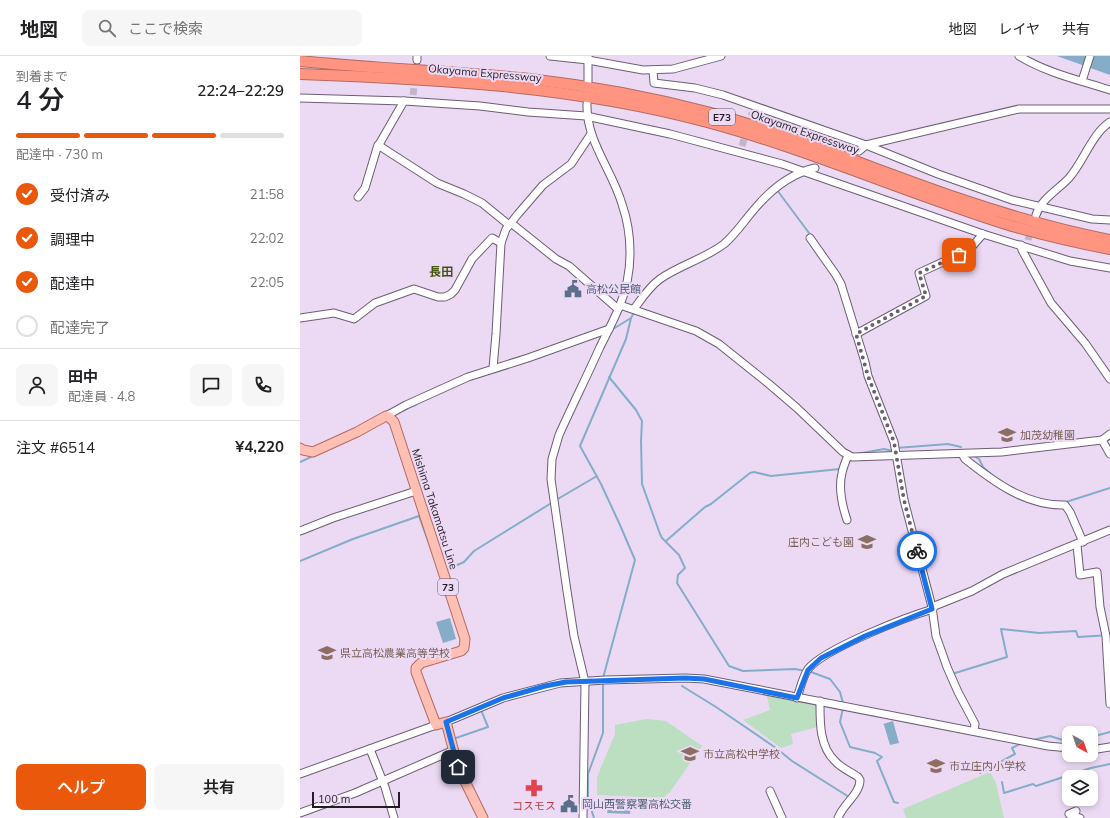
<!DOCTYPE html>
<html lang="ja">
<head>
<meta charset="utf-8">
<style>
	:root { --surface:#fff; --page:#f6f6f6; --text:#202124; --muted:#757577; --line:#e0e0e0; --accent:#ea580c }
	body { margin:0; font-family:Mulish,"Noto Sans JP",sans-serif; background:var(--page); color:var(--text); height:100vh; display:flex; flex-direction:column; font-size:15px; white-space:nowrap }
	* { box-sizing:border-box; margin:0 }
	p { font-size:13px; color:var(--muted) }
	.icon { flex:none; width:22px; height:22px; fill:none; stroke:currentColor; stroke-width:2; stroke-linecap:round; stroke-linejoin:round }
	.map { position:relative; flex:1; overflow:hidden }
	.panel { display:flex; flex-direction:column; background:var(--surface); width:300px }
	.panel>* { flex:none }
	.needle { width:26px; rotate:140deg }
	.controls { position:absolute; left:762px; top:670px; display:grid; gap:8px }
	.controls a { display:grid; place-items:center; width:36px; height:36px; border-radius:8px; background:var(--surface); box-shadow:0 2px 6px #0003; font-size:20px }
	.scale { position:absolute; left:12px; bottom:10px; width:88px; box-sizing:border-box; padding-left:4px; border:2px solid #241d27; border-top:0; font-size:11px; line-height:14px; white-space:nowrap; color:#241d27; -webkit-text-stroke:3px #ecdaf5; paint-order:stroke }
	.pin { position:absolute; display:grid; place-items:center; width:34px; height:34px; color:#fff; margin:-17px; border-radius:8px; box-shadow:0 2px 6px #0006 }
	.courier { position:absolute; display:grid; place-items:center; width:40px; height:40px; margin:-20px; border:3px solid #1a73e8; border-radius:50%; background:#fff; color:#222; box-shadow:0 1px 5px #0007 }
	.overview em { font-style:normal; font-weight:600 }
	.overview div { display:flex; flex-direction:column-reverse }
	.overview { display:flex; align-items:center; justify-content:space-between; height:68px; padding:0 16px }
	h1 { font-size:26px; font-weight:600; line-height:30px }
	.bar { display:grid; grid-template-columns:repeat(4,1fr); gap:6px 4px; align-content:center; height:48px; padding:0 16px }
	.bar i { height:5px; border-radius:3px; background:var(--line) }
	.bar .on { background:var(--accent) }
	.bar p { grid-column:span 4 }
	.line { display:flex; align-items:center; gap:10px; padding:0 16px; border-top:1px solid var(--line) }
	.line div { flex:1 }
	.round { display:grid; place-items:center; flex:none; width:42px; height:42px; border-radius:8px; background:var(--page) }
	ol { padding:0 16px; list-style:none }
	li { display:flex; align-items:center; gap:12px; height:44px }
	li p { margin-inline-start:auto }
	li .icon { padding:4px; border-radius:50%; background:var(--accent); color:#fff; stroke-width:4 }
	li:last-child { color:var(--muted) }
	li i { width:22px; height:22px; border:2px solid var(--line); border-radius:50% }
	.action { display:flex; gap:8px; margin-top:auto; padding:8px 16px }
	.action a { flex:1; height:46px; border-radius:8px; background:var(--accent); color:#fff; font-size:16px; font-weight:600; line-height:46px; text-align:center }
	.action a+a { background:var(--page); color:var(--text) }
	header { display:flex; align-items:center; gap:24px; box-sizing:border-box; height:56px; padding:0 20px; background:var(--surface); border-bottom:1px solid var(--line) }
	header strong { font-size:19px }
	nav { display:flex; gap:22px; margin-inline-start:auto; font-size:14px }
	.search { width:280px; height:36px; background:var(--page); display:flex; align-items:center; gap:10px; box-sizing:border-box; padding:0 14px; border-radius:8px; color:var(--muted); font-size:15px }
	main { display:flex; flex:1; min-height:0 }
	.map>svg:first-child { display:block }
	.green { fill:#bcdec1 }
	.water { fill:#85adc8 }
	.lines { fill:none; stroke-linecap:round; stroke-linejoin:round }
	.stream { stroke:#85adc8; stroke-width:2 }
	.minor-tunnel { stroke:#c4b4cc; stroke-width:7; stroke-dasharray:7 3.5; stroke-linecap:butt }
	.minor-casing { stroke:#6d5d74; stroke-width:9 }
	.major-casing { stroke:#b26b62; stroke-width:11 }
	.highway-casing { stroke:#b26b62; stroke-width:12 }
	.minor { stroke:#fff; stroke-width:7 }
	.major { stroke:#ffbfb3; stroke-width:9 }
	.highway { stroke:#ff9581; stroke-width:10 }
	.done { stroke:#6a5f6f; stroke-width:4; stroke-dasharray:0 7.2 }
	.route { stroke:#1a73e8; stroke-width:5 }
	.labels { text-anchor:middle; stroke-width:4; stroke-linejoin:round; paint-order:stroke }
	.shield { fill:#ecdaf5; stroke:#605665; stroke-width:1 }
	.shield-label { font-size:10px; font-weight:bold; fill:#241d27 }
	.street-label { font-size:11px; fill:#241d27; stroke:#ecdaf5 }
	.service-label { font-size:11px; fill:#4e5e75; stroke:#ecdaf5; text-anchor:start }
	.education-label { font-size:11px; fill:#785e54; stroke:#ecdaf5; text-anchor:start }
	.health-label { font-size:11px; fill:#be3a42; stroke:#ecdaf5 }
	.neighbourhood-label { font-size:12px; font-weight:bold; fill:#42570b; stroke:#ecdaf5 }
</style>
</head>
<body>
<header>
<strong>地図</strong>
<div class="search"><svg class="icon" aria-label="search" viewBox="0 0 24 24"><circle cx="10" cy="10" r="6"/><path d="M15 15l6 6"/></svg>ここで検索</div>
<nav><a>地図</a><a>レイヤ</a><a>共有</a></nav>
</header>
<main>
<section class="panel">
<div class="overview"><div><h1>4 分</h1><p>到着まで</p></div><em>22:24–22:29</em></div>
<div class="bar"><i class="on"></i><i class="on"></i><i class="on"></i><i></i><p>配達中 · 730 m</p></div>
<ol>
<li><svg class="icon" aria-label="check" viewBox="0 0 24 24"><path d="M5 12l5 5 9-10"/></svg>受付済み<p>21:58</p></li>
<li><svg class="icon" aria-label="check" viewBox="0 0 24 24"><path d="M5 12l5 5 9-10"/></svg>調理中<p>22:02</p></li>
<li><svg class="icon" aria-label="check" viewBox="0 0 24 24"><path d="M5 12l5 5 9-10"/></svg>配達中<p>22:05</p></li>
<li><i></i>配達完了</li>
</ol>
<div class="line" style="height:72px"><a class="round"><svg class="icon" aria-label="person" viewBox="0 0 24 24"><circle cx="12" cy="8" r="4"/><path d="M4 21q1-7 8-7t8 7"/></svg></a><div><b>田中</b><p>配達員 · 4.8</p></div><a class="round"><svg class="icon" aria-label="chat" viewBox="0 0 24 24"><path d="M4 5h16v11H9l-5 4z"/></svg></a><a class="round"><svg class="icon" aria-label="phone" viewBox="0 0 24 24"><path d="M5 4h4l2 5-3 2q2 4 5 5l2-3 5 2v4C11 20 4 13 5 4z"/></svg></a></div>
<div class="line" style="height:52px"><div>注文 #6514</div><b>¥4,220</b></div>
<div class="action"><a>ヘルプ</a><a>共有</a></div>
</section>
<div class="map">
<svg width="810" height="762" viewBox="0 0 810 762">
	<rect width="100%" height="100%" fill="#ecdaf5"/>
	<!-- green -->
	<g class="green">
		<path d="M467 640 516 648 517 671 491 678 493 688 481 692 443 664 470 654Z"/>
		<path d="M346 663 366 665 402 690 370 736 364 741H342L297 739V721L315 678V669Z"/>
		<path d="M690 716 696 727 704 762H606L603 753Z"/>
	</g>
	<!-- water -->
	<g class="water">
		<path d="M757 0H810V19Z"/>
		<path d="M150 562 156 583 143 587 136 566Z"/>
		<path d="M593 665 599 687 590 689 584 669 583 668Z"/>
		<path d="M309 746H331L330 758 307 757Z"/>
	</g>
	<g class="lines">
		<!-- stream -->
		<g class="stream">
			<path d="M477 134 512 181"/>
			<path d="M313 273 331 262 335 255"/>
			<path d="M309 321 336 354 342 365 341 385 342 428 360 478 362 482 379 499 385 512 378 519 377 527 429 610 443 615 495 613 511 616 530 623 540 636 543 647"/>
			<path d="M104 354 117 348"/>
			<path d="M596 392 648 388 661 391"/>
			<path d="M556 398 584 393 593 395"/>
			<path d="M674 400 679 403 683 411 692 419"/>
			<path d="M0 406 13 400"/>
			<path d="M256 444 297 420"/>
			<path d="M766 446 810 432"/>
			<path d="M366 485 405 451 411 448 450 417 454 416 471 420 540 413"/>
			<path d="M0 505 53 483 119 460 135 504"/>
			<path d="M146 514 164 506 174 495 253 446"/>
			<path d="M652 618 707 601 701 573 739 577 776 575 778 581 810 579"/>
			<path d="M303 622 335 504 320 469 301 428 280 390 326 283 331 262"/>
			<path d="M382 630 416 651 476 692 492 705 549 741"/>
			<path d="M543 652 540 666 550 691 575 697 582 701 577 705 594 746 598 747"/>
			<path d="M791 681 810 676"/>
			<path d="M153 683 188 671 181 654"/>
			<path d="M733 684 750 680 769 686"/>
			<path d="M680 717 715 698 712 692 720 688"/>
			<path d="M702 726 704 737 733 728 736 730 791 712 810 708"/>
			<path d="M294 762 288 743V718L303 677V626"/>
		</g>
		<!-- minor-tunnel -->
		<g class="minor-tunnel">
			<path d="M113 39 117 4"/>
			<path d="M442 90 452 57"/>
			<path d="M542 101 559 95"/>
			<path d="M728 184 731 172"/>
		</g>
		<!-- minor casing -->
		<g class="minor-casing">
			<g id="minor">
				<path d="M250 0 288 4 343 14 373 13 421 0"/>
				<path d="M719 0C747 17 779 24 810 34"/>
				<path d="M117 4V0"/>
				<path d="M353 14 354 27 395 32 423 39 566 89 638 118 712 144 792 163 810 164"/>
				<path d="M288 25V0"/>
				<path d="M782 25 790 0"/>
				<path d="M0 42 104 45 180 50 228 56 286 60 370 78 482 108 683 178 770 205 810 212"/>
				<path d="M78 89 137 127 164 138 182 147 209 169"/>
				<path d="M559 95 566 89 719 53H810"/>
				<path d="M58 141 65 132 77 92 104 45"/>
				<path d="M736 159C741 143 758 134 769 122 784 105 791 79 810 66"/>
				<path d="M211 167 256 203 269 210 318 253"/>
				<path d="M510 182 536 219 541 228 565 306 568 320 594 386 604 444 632 551 636 580 647 611 658 636 675 668 674 675"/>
				<path d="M721 189 722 194 751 247 785 287 810 323"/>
				<path d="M320 249 396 275 419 288 469 328 497 352 543 396 552 401 702 396 802 384 810 378"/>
				<path d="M334 253C342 242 349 231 360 223 380 209 404 203 424 188 437 177 446 162 458 149 473 132 493 117 515 112"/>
				<path d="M0 262 34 257 54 263 75 247 114 233 138 241H145L151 238 155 234 172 203 192 182 201 187"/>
				<path d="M556 278 626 240 619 217 669 194 683 178"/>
				<path d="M193 312 196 278 201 187 206 173 218 158 243 129 271 108 291 78"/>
				<path d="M86 360 106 349 168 321 228 302 309 273"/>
				<path d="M802 384 810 398"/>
				<path d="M662 398 665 403C694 426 726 450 765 449L770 456 783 486"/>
				<path d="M547 464C542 449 538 433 542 417 543 411 546 405 548 399"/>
				<path d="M0 475 33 462 116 435"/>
				<path d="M777 489 780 519 797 516 800 551 806 580 810 648"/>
				<path d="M632 551 672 535 703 518 810 474"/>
				<path d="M497 642C500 633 503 620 508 613 524 593 606 561 633 553"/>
				<path d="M520 645C520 665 519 690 535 705 541 712 551 716 558 721L560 724C560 738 543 748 538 762"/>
				<path d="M146 666 203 642 260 627 305 624 385 622 404 623 748 690 769 692"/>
				<path d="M70 693 85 731 94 762"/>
				<path d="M791 694 810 691"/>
				<path d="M0 718 136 669"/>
				<path d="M470 735 482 762"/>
				<path d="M776 755 769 758 770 759 780 762"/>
				<path d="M0 757 55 737 154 694"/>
				<path d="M283 762 285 626 274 580 267 535 251 423 252 403 259 379C272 350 287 320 300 291 307 277 314 264 320 249 333 217 333 180 322 148 312 114 286 85 287 48"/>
			</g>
		</g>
		<!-- major casing -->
		<g class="major-casing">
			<path id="major" d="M0 392 3 394 13 396 57 376 86 360 89 361 94 366 165 583 164 592 161 595 121 607 116 612V616L136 669 146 666 158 711 183 762"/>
		</g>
		<!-- highway casing -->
		<g class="highway-casing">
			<g id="highway">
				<path d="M0 5C76 13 153 15 230 23 290 30 349 41 407 56 492 79 573 113 657 142 707 159 758 174 810 184"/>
				<path d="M0 18C137 23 274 30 407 66 511 94 609 138 712 170 744 179 777 187 810 193"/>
			</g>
		</g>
		<!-- minor -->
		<use href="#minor" class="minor"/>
		<!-- major -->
		<use href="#major" class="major"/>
		<!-- highway -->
		<use href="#highway" class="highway"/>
	</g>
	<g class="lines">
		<!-- done -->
		<path class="done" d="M617 495 604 444 594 386 568 320 556 278 626 240 619 217 659 199"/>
		<!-- route -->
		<path class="route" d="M158 711 146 666 203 642 245 630 266 626 385 622 404 623 497 642 508 614 521 602 565 580 632 553 617 495"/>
	</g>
	<!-- icons -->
	<defs>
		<g id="civic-bare" transform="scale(1.38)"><path d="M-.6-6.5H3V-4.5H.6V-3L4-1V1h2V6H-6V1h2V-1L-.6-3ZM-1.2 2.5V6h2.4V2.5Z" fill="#5c6f8a" stroke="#ecdaf5" stroke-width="2.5" paint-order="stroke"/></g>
		<g id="school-bare" transform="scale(1.38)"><path d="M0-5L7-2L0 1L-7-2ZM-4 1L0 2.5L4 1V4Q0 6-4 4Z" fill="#8d6e63" stroke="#ecdaf5" stroke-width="2.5" paint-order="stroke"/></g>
		<g id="pharmacy-bare" transform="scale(1.38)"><path d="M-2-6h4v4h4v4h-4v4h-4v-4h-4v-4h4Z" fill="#e0444e" stroke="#ecdaf5" stroke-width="2.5" paint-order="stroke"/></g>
	</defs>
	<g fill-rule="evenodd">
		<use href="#civic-bare" x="273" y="233"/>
		<use href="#school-bare" x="707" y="379"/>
		<use href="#school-bare" x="567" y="486"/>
		<use href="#school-bare" x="27" y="597"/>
		<use href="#school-bare" x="390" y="698"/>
		<use href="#school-bare" x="636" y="710"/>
		<use href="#pharmacy-bare" x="234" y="732"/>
		<use href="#civic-bare" x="269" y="748"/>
	</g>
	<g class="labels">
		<!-- shield labels -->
		<g class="shield">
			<rect x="409" y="53" width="26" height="16" rx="3"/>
			<rect x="138" y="523" width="20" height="16" rx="3"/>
		</g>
		<g class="shield-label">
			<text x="422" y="65">E73</text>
			<text x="148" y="535">73</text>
		</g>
		<!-- street labels -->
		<g class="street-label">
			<text transform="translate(185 17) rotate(5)" y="4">Okayama Expressway</text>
			<text transform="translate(505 76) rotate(19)" y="4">Okayama Expressway</text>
			<text transform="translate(135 453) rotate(72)" y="4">Mishima Takamatsu Line</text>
		</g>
		<!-- service labels -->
		<g class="service-label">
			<text x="286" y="237">高松公民館</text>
			<text x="282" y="752">岡山西警察署高松交番</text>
		</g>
		<!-- education labels -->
		<g class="education-label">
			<text x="720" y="383">加茂幼稚園</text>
			<text x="554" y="490" text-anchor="end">庄内こども園</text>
			<text x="40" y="601">県立高松農業高等学校</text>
			<text x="403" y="702">市立高松中学校</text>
			<text x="649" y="714">市立庄内小学校</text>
		</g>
		<!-- health labels -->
		<g class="health-label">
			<text x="234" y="754">コスモス</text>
		</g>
		<!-- neighbourhood labels -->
		<g class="neighbourhood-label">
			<text x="141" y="220">長田</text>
		</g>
	</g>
</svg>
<div class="controls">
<a><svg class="needle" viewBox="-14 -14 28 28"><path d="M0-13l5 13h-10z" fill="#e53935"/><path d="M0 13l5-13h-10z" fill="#757577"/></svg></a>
<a><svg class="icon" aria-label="layers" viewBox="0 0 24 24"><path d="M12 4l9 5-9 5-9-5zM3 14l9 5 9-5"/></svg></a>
</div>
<div class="scale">100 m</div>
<div class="pin" style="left:659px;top:199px;background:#ea580c"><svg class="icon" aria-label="bag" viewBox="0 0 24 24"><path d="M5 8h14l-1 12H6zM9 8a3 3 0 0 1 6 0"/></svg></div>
<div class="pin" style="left:158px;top:711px;background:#1f2937"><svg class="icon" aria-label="home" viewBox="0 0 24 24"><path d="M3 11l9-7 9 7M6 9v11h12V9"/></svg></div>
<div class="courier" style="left:617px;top:495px"><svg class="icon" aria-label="bike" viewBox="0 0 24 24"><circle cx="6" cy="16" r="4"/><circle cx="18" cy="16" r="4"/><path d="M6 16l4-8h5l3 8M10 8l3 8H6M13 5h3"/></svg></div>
</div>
</main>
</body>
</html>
